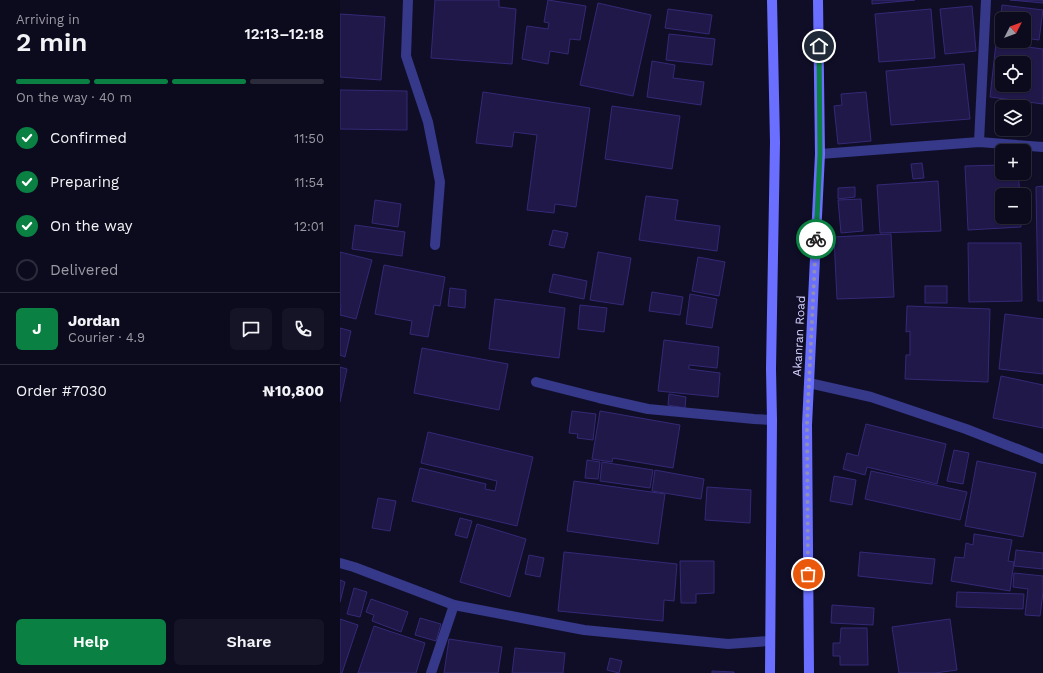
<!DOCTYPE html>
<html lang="en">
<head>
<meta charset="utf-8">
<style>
	:root { --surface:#0c0a1d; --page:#151326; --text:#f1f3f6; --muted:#9a9aa4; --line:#2c2b3b; --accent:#0b8043 }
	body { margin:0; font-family:"Work Sans",sans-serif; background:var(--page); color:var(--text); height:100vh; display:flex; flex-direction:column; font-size:15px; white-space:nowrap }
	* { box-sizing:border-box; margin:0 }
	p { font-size:13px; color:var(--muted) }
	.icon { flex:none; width:22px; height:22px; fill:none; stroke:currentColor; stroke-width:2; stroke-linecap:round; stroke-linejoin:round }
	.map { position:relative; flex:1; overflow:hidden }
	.details { display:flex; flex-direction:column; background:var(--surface); width:340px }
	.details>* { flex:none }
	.needle { width:26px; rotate:48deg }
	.controls { position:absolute; left:655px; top:12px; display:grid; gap:8px }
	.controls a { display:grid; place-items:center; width:36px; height:36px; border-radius:6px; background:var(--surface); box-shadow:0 1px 3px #0004,0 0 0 1px var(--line); font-size:20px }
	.pin { position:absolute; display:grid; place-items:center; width:34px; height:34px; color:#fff; margin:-17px; border:2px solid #fff; border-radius:50%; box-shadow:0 1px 4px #0007 }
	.courier { position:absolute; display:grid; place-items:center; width:40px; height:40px; margin:-20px; border:3px solid #0b8043; border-radius:50%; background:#fff; color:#222; box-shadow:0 1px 5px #0007 }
	.head em { font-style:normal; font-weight:600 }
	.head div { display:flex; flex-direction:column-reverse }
	.head { display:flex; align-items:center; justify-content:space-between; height:68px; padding:0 16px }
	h1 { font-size:26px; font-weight:600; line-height:30px }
	.bar { display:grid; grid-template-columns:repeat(4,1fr); gap:6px 4px; align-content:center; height:48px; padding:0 16px }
	.bar i { height:5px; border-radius:3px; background:var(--line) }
	.bar .active { background:var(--accent) }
	.bar p { grid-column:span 4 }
	.line { display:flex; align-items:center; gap:10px; padding:0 16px; border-top:1px solid var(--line) }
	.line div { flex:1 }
	.round { display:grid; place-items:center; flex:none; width:42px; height:42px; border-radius:6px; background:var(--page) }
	ol { padding:0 16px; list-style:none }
	li { display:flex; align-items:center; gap:12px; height:44px }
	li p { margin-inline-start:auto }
	li .icon { padding:4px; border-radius:50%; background:var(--accent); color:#fff; stroke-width:4 }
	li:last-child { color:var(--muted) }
	li i { width:22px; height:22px; border:2px solid var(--line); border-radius:50% }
	.primary-button { display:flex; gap:8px; margin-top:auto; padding:8px 16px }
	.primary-button a { flex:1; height:46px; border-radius:6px; background:var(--accent); color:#fff; font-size:16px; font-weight:600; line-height:46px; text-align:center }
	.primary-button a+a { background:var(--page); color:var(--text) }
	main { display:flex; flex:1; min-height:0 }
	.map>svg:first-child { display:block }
	.building { fill:#1f1849; stroke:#342976; fill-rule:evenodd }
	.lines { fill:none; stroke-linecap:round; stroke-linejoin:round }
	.minor { stroke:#363889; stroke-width:10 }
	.secondary { stroke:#6a6fff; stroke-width:10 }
	.done { stroke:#918eb3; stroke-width:4; stroke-dasharray:0 7.2 }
	.route { stroke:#0b8043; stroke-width:5 }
	.labels { text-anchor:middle; stroke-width:3.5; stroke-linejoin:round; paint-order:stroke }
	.street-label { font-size:12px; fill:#d6d3ff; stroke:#100e27 }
</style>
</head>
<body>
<main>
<section class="details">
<div class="head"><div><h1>2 min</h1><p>Arriving in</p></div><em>12:13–12:18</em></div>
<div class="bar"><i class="active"></i><i class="active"></i><i class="active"></i><i></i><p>On the way · 40 m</p></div>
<ol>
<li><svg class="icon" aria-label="check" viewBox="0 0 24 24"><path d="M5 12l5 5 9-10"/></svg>Confirmed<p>11:50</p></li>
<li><svg class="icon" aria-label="check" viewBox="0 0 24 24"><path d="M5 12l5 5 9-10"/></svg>Preparing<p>11:54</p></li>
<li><svg class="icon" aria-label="check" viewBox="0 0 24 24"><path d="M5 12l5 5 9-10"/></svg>On the way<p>12:01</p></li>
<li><i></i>Delivered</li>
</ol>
<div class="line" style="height:72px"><b class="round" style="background:var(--accent);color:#fff">J</b><div><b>Jordan</b><p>Courier · 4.9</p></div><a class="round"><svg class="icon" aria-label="chat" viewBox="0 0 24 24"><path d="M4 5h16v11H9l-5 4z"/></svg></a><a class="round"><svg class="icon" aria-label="phone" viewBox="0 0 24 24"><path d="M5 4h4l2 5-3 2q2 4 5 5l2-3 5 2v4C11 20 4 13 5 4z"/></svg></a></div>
<div class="line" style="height:52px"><div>Order #7030</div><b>₦10,800</b></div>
<div class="primary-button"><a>Help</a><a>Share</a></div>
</section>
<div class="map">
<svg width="703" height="673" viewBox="0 0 703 673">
	<rect width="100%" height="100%" fill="#100e27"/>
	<!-- building -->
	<g class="building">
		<path d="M95 0H159V7L176 9 172 64 91 58Z"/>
		<path d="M208 0 246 6 240 40 230 39 228 54 210 51 208 64 182 59 187 26 208 29 209 23 204 22Z"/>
		<path d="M532 0H575L532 4Z"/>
		<path d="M670 0H703V3Z"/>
		<path d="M258 3 311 15 293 96 240 85Z"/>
		<path d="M662 5 703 10 699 40 684 38V19H662V35H659Z"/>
		<path d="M632 6 636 51 605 54 600 9Z"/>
		<path d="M328 9 372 15 369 34 325 28Z"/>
		<path d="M591 9 595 58 539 62 535 14Z"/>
		<path d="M0 14 45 17 41 80 0 77Z"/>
		<path d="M329 34 375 39 372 65 326 60Z"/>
		<path d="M656 43 703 49V104L650 97ZM662 63H684V85H662Z"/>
		<path d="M312 61 335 65 333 78 364 82 361 105 307 97Z"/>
		<path d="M624 64 630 119 551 125 546 71Z"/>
		<path d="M0 90 67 91V130L0 129Z"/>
		<path d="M143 92 250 108 236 207 215 204 214 213 187 210 197 135 174 132 172 147 136 143Z"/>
		<path d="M526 92 531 141 498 144 494 106 502 105 501 94Z"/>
		<path d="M272 106 340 116 332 169 265 159Z"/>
		<path d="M582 163 584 178 573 179 571 164Z"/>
		<path d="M662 165V173H678L680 195H662V217H681V227L628 230 625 166Z"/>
		<path d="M598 181 601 231 540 233 537 185Z"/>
		<path d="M703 186V301H698L696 187Z"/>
		<path d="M515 187V197L498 199V188Z"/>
		<path d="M306 196 338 200 335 220 380 226 377 251 299 240Z"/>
		<path d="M521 199 523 231 501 233 498 200Z"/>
		<path d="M35 200 61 204 58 227 32 223Z"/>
		<path d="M15 225 65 232 62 256 12 249Z"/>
		<path d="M213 230 228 233 224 248 209 245Z"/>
		<path d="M551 234 554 297 497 299 494 237Z"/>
		<path d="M628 243H681L682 301 629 302Z"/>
		<path d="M0 252 32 260 16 319 0 315 1 305H0Z"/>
		<path d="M258 252 291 258 283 305 250 300Z"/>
		<path d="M358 257 385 262 379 296 352 291Z"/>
		<path d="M44 265 105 277 100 306 94 305 88 337 70 334 72 321 35 314Z"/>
		<path d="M213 274 247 281 244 299 209 292Z"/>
		<rect x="585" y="286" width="22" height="17"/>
		<path d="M110 288 126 290 125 308 108 306Z"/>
		<path d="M312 292 343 297 340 315 309 311Z"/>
		<path d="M350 294 377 299 372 328 346 324Z"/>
		<path d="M155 299 225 308 219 358 149 349Z"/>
		<path d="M240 305 267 308 264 332 238 329Z"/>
		<path d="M567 306 650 309 648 382 565 379 566 355H570V331L566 332Z"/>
		<path d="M665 314 703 319V374L659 369Z"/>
		<path d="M0 328 11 331 5 357 0 355Z"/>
		<path d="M324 340 379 347 377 368 349 365V369L380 373 378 397 318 391Z"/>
		<path d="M82 348 168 364 159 410 74 393Z"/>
		<path d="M0 367 7 369 0 402Z"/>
		<path d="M661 376 703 385V428L653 418Z"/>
		<path d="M329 394 346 397 345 408 328 405Z"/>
		<path d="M232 411 256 414 253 440 237 438 238 434 229 433Z"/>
		<path d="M260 411 340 425 333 468 273 458 272 462 252 459Z"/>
		<path d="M526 424 606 444 597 484 527 467 525 475 503 469 507 453 518 456Z"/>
		<path d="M88 432 193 457 177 526 72 501 80 468 146 484 145 489 155 491 157 481 81 463Z"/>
		<path d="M614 450 629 453 623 484 607 481Z"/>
		<path d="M247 460 260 462 258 479 245 478Z"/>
		<path d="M637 461 696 473 683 537 625 526Z"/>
		<path d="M262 462 313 470 310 488 260 481Z"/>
		<path d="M315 470 364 479 361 499 312 491Z"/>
		<path d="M531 471 627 492 620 520 525 499Z"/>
		<path d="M494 476 516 480 512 505 490 501Z"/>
		<path d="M234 481 325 494 318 544 227 531Z"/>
		<path d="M367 487 411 490 410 523 365 520Z"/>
		<path d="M38 498 56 501 50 531 32 528Z"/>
		<path d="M120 518 132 521 127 538 115 535Z"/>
		<path d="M137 524 186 539 170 597 120 582Z"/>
		<path d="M634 534 672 540 668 561 674 562 670 591 611 581 615 557 624 558 626 543 633 545Z"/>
		<path d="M676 550 703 553V569L674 566Z"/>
		<path d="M224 552 337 564 334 601 324 600 323 621 218 611Z"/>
		<path d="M520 552 595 559 592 584 518 576Z"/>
		<path d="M189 555 204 558 200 577 185 574Z"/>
		<path d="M340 561H374V593L356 594V603H341Z"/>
		<path d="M674 573 703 576V592L700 616 685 615 688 589 673 587Z"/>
		<path d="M0 580 5 582 0 602Z"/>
		<path d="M14 588 27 592 20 617 7 614Z"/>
		<path d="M617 592 684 594 683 609 616 607Z"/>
		<path d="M31 599 68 612 61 632 32 621 34 615 26 612Z"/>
		<path d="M492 605 534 608 533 625 491 623Z"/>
		<path d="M80 618 101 624 96 641 75 635Z"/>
		<path d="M0 619 18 625 2 673H0Z"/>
		<path d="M610 619 617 670 595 673H559L552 627Z"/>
		<path d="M34 626 85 643 76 673H18Z"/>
		<path d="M501 628H527L528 665H500V656H493V643H500Z"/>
		<path d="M109 639 162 647 158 673H104Z"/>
		<path d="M175 648 225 653 223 673H172Z"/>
		<path d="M270 658 282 661 279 673 267 670Z"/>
		<path d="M372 671 394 672V673H372Z"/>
	</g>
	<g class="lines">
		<!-- minor -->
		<g class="minor">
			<path d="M68 0 66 56 88 122 100 182 95 245"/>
			<path d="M639 142 646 0"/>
			<path d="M480 154 639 142 703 147"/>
			<path d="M196 382 259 398 308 409 414 419 432 420"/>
			<path d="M469 383 531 397 626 429 703 459"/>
			<path d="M0 563 14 567 114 605 244 630 388 644 429 641"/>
			<path d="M91 673 114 605"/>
		</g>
		<!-- secondary -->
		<g class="secondary">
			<path d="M430 673 432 420 431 369 435 142 432 0"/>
			<path d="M469 673 467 425 480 154 478 0"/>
		</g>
	</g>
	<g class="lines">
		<!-- done -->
		<path class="done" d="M468 574 467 424 476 239"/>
		<!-- route -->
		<path class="route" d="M476 239 480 154 479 46"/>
	</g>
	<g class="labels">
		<!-- street labels -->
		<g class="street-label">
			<text transform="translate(459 336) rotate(-87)" y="4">Akanran Road</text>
		</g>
	</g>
</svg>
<div class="controls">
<a><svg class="needle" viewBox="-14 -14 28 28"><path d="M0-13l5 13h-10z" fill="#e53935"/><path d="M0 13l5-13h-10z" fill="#9a9aa4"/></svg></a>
<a><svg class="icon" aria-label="locate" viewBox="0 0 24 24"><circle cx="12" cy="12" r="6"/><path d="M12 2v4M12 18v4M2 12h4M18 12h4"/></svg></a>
<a><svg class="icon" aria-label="layers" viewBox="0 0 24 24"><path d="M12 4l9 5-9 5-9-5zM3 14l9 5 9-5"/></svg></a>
<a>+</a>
<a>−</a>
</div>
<div class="pin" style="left:468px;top:574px;background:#ea580c"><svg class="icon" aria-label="bag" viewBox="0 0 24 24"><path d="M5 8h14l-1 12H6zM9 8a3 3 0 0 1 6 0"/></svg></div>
<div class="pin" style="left:479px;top:46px;background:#1f2937"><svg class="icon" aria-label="home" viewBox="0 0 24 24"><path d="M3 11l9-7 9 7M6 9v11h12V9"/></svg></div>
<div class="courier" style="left:476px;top:239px"><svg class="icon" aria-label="bike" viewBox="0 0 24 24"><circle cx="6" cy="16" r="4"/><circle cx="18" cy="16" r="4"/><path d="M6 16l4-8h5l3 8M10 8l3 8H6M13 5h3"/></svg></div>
</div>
</main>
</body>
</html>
